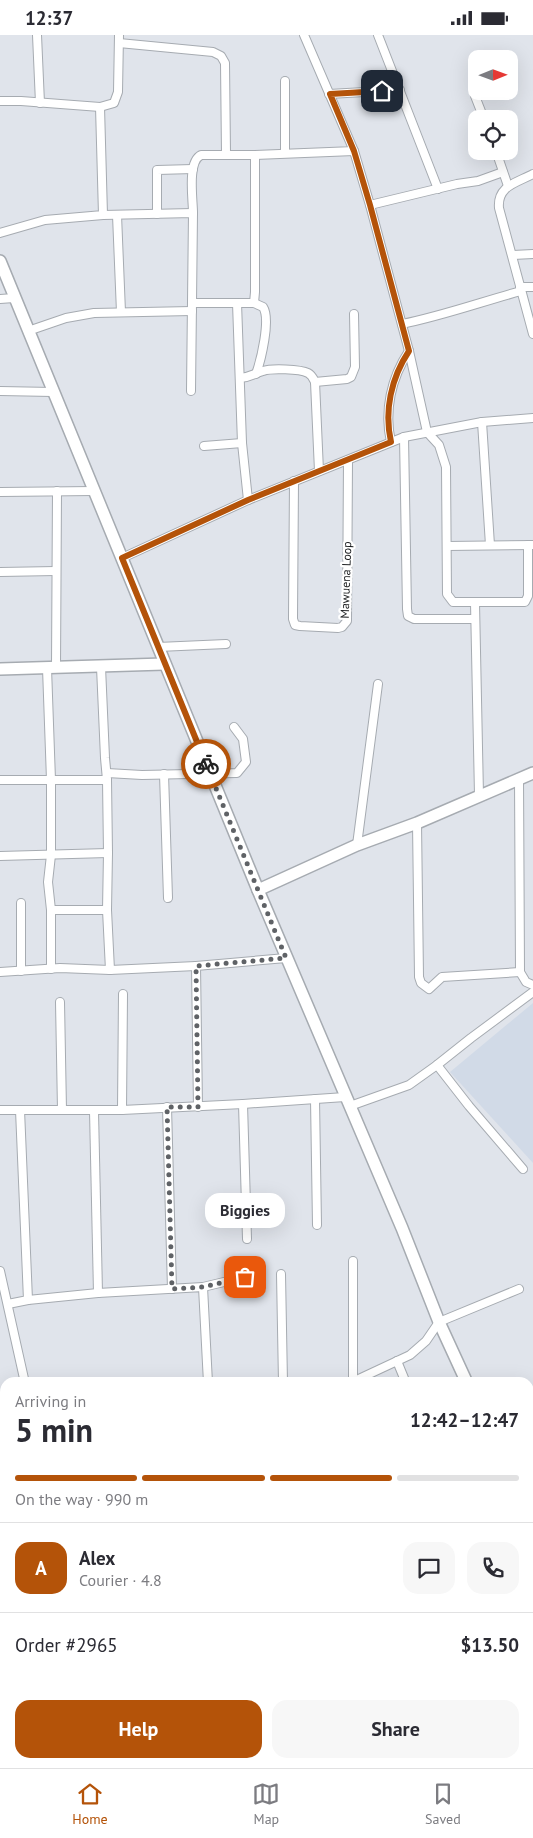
<!DOCTYPE html>
<html lang="en">
<head>
<meta charset="utf-8">
<style>
	:root { --surface:#fff; --page:#f7f7f7; --text:#2b2b33; --muted:#7c7c81; --line:#e1e1e2; --accent:#b45309 }
	body { margin:0; font-family:"PT Sans",sans-serif; background:var(--page); color:var(--text); height:100vh; display:flex; flex-direction:column; font-size:19px; white-space:nowrap }
	* { box-sizing:border-box; margin:0 }
	p { font-size:16px; color:var(--muted) }
	.icon { flex:none; width:28px; height:28px; fill:none; stroke:currentColor; stroke-width:2; stroke-linecap:round; stroke-linejoin:round }
	.map { position:relative; flex:1; overflow:hidden }
	.sheet { position:absolute; left:0px; top:1342px; width:534px; height:391px; display:flex; flex-direction:column; background:var(--surface); border-radius:15px 15px 0 0; box-shadow:0 5px 20px #0002 }
	.sheet>* { flex:none }
	.needle { width:32px; rotate:89deg }
	.controls { position:absolute; left:468px; top:15px; display:grid; gap:10px }
	.controls a { display:grid; place-items:center; width:50px; height:50px; border-radius:10px; background:var(--surface); box-shadow:0 5px 20px #0002; font-size:25px }
	.pin { position:absolute; display:grid; place-items:center; width:42px; height:42px; color:#fff; margin:-21px; border-radius:10px; box-shadow:0 2px 8px #0006 }
	.courier { position:absolute; display:grid; place-items:center; width:50px; height:50px; margin:-25px; border:4px solid #b45309; border-radius:50%; background:#fff; color:#222; box-shadow:0 1px 6px #0007 }
	.bubble { position:absolute; height:35px; border-radius:15px; background:var(--surface); box-shadow:0 5px 20px #0002; font-size:16px; font-weight:700; line-height:35px; text-align:center }
	.summary em { font-style:normal; font-weight:700 }
	.summary div { display:flex; flex-direction:column-reverse }
	.summary { display:flex; align-items:center; justify-content:space-between; height:85px; padding:0 15px }
	h1 { font-size:32px; font-weight:700; line-height:38px }
	.bar { display:grid; grid-template-columns:repeat(4,1fr); gap:8px 5px; align-content:center; height:60px; padding:0 15px }
	.bar i { height:6px; border-radius:4px; background:var(--line) }
	.bar .on { background:var(--accent) }
	.bar p { grid-column:span 4 }
	.line { display:flex; align-items:center; gap:12px; padding:0 15px; border-top:1px solid var(--line) }
	.line div { flex:1 }
	.round { display:grid; place-items:center; flex:none; width:52px; height:52px; border-radius:15px; background:var(--page) }
	.cta { display:flex; gap:10px; margin-top:auto; padding:10px 15px }
	.cta a { flex:1; height:58px; border-radius:15px; background:var(--accent); color:#fff; font-size:20px; font-weight:700; line-height:58px; text-align:center }
	.cta a+a { background:var(--page); color:var(--text) }
	.status { display:flex; justify-content:space-between; align-items:center; height:35px; padding:0 25px; background:var(--surface); direction:ltr }
	.status svg { height:14px; fill:currentColor }
	.menu { display:flex; justify-content:space-around; align-items:center; height:70px; border-top:1px solid var(--line); background:var(--surface); font-size:14px; color:var(--muted) }
	.menu a { display:grid; justify-items:center; gap:2px }
	.menu .on { color:var(--accent) }
	.map>svg:first-child { display:block }
	.built { fill:#d1dae7 }
	.lines { fill:none; stroke-linecap:round; stroke-linejoin:round }
	.stream { stroke:#8397b4; stroke-width:2 }
	.street-casing { stroke:#a6abb1; stroke-width:10 }
	.secondary-casing { stroke:#a6abb1; stroke-width:14 }
	.street { stroke:#fff; stroke-width:8 }
	.secondary { stroke:#fff; stroke-width:11 }
	.done { stroke:#5f6266; stroke-width:5; stroke-dasharray:0 9 }
	.route { stroke:#b45309; stroke-width:6 }
	.labels { text-anchor:middle; stroke-width:4.5; stroke-linejoin:round; paint-order:stroke }
	.street-label { font-size:12px; fill:#1a1c1e; stroke:#fff }
</style>
</head>
<body>
<div class="status"><b>12:37</b><svg viewBox="0 0 49 12"><path d="M0 12V9h3v3zM5 12V6h3v6zM10 12V3h3v9zM15 12V0h3v12zM26 1h20v11H26zM47 4h2v5h-2z"/></svg></div>
<div class="map">
<svg width="533" height="1733" viewBox="0 0 533 1733">
	<rect width="100%" height="100%" fill="#e0e4eb"/>
	<!-- built -->
	<g class="built">
		<path d="M533 968V1128L450 1037Z"/>
		<path d="M529 1533 533 1543V1620L529 1622Z"/>
		<path d="M5 1699V1729H37L26 1733H0V1701Z"/>
	</g>
	<g class="lines">
		<!-- stream -->
		<path class="stream" d="M0 1612 5 1614"/>
		<!-- street casing -->
		<g class="street-casing">
			<g id="street">
				<path d="M37 0 40 68"/>
				<path d="M378 0 438 154"/>
				<path d="M119 8 213 17 221 21 225 28 226 119"/>
				<path d="M329 59 400 55"/>
				<path d="M475 61 484 84"/>
				<path d="M0 66H21L100 72 114 68 118 57 119 0"/>
				<path d="M354 116 370 170 409 316 427 397 439 410 446 432 447 559 453 567H525L528 561V510"/>
				<path d="M496 116 508 151"/>
				<path d="M285 118V46"/>
				<path d="M533 139C516 148 497 151 499 173L533 299"/>
				<path d="M370 170 457 149 478 146 503 137"/>
				<path d="M193 178C193 164 187 127 201 120H255L354 116 304 0"/>
				<path d="M157 179V135L193 134"/>
				<path d="M103 180 193 178 191 356"/>
				<path d="M117 180 121 277"/>
				<path d="M0 198 45 185 103 180 100 72"/>
				<path d="M513 220 533 219"/>
				<path d="M520 252H533"/>
				<path d="M0 264 14 263"/>
				<path d="M193 268H254L255 257V120"/>
				<path d="M237 268 242 408 248 465"/>
				<path d="M254 268 263 272C271 284 261 325 256 339"/>
				<path d="M402 289C442 281 481 267 521 256"/>
				<path d="M28 296 66 283 94 278 192 276"/>
				<path d="M240 343C251 342 253 339 263 336 271 333 300 334 308 338 312 340 313 343 315 347L319 436"/>
				<path d="M315 347 347 344 351 342 355 332 354 279"/>
				<path d="M0 356 53 357"/>
				<path d="M482 387 490 510"/>
				<path d="M404 402 407 574 408 581 414 584H474"/>
				<path d="M391 407C384 376 391 343 409 316"/>
				<path d="M204 411 242 408"/>
				<path d="M294 446 293 584 295 590 300 591 338 593 342 592 347 586 348 425"/>
				<path d="M0 457 94 456"/>
				<path d="M447 511 533 510"/>
				<path d="M122 523 248 465 404 402 482 387 533 383"/>
				<path d="M0 537 56 536"/>
				<path d="M475 568 479 760"/>
				<path d="M158 612 226 609"/>
				<path d="M56 632 57 456"/>
				<path d="M101 632 105 723 107 745 108 818 107 875 110 935"/>
				<path d="M107 738 142 740 237 738 246 727 243 704 234 692"/>
				<path d="M164 739 168 863"/>
				<path d="M519 743 520 937 526 947 533 950"/>
				<path d="M0 745H51L47 633"/>
				<path d="M417 788 419 942 421 948 429 954 442 942 520 937"/>
				<path d="M357 810 378 649"/>
				<path d="M0 821 108 818"/>
				<path d="M21 868V936"/>
				<path d="M51 875H107"/>
				<path d="M51 934V875L48 847 51 820V745H107"/>
				<path d="M0 937 60 933 110 935 196 931"/>
				<path d="M60 967 62 1075"/>
				<path d="M437 1030 469 1071 523 1134"/>
				<path d="M315 1064 317 1190"/>
				<path d="M243 1069 247 1204"/>
				<path d="M350 1071 409 1050 437 1030 471 1003 533 957"/>
				<path d="M167 1072 172 1254"/>
				<path d="M198 1072 196 931 286 923"/>
				<path d="M0 1075H122L243 1069 345 1062"/>
				<path d="M122 1075 123 959"/>
				<path d="M94 1076 98 1258"/>
				<path d="M353 1226V1346"/>
				<path d="M0 1236 25 1348"/>
				<path d="M281 1239 283 1348"/>
				<path d="M203 1252 245 1242"/>
				<path d="M28 1265 98 1258 203 1252 208 1348"/>
				<path d="M8 1269 28 1265 20 1075"/>
				<path d="M397 1326 406 1348"/>
				<path d="M350 1348 410 1320 426 1306 439 1287 519 1254"/>
				<path d="M529 1661 533 1659"/>
				<path d="M0 1689 5 1687"/>
				<path d="M424 1729 425 1733"/>
				<path d="M364 1733 374 1729"/>
				<path d="M494 1733V1729"/>
			</g>
		</g>
		<!-- secondary casing -->
		<g class="secondary-casing">
			<g id="secondary">
				<path d="M0 226 258 855 402 1193 439 1287 467 1348"/>
				<path d="M0 634 164 629"/>
				<path d="M258 855 357 810 417 788 533 738"/>
				<path d="M529 1496 533 1505"/>
				<path d="M529 1636 533 1634"/>
				<path d="M298 1733 308 1729"/>
			</g>
		</g>
		<!-- street -->
		<use href="#street" class="street"/>
		<!-- secondary -->
		<use href="#secondary" class="secondary"/>
	</g>
	<g class="lines">
		<!-- done -->
		<path class="done" d="M206 729 286 923 196 931 198 1072H167L172 1254 203 1252 245 1242"/>
		<!-- route -->
		<path class="route" d="M206 729 122 523 248 465 391 407C384 376 391 343 409 316L370 170 354 116 330 59 382 56"/>
	</g>
	<g class="labels">
		<!-- street labels -->
		<g class="street-label">
			<text transform="translate(346 545) rotate(-88)" y="4">Mawuena Loop</text>
		</g>
	</g>
</svg>
<div class="controls">
<a><svg class="needle" viewBox="-14 -14 28 28"><path d="M0-13l5 13h-10z" fill="#e53935"/><path d="M0 13l5-13h-10z" fill="#7c7c81"/></svg></a>
<a><svg class="icon" aria-label="locate" viewBox="0 0 24 24"><circle cx="12" cy="12" r="6"/><path d="M12 2v4M12 18v4M2 12h4M18 12h4"/></svg></a>
</div>
<div class="pin" style="left:245px;top:1242px;background:#ea580c"><svg class="icon" aria-label="bag" viewBox="0 0 24 24"><path d="M5 8h14l-1 12H6zM9 8a3 3 0 0 1 6 0"/></svg></div>
<div class="pin" style="left:382px;top:56px;background:#1f2937"><svg class="icon" aria-label="home" viewBox="0 0 24 24"><path d="M3 11l9-7 9 7M6 9v11h12V9"/></svg></div>
<div class="courier" style="left:206px;top:729px"><svg class="icon" aria-label="bike" viewBox="0 0 24 24"><circle cx="6" cy="16" r="4"/><circle cx="18" cy="16" r="4"/><path d="M6 16l4-8h5l3 8M10 8l3 8H6M13 5h3"/></svg></div>
<div class="bubble" style="left:205px;top:1158px;width:80px">Biggies</div>
<section class="sheet">
<div class="summary"><div><h1>5 min</h1><p>Arriving in</p></div><em>12:42–12:47</em></div>
<div class="bar"><i class="on"></i><i class="on"></i><i class="on"></i><i></i><p>On the way · 990 m</p></div>
<div class="line" style="height:90px"><b class="round" style="background:var(--accent);color:#fff">A</b><div><b>Alex</b><p>Courier · 4.8</p></div><a class="round"><svg class="icon" aria-label="chat" viewBox="0 0 24 24"><path d="M4 5h16v11H9l-5 4z"/></svg></a><a class="round"><svg class="icon" aria-label="phone" viewBox="0 0 24 24"><path d="M5 4h4l2 5-3 2q2 4 5 5l2-3 5 2v4C11 20 4 13 5 4z"/></svg></a></div>
<div class="line" style="height:65px"><div>Order #2965</div><b>$13.50</b></div>
<div class="cta"><a>Help</a><a>Share</a></div>
</section>
</div>
<nav class="menu">
<a class="on"><svg class="icon" aria-label="home" viewBox="0 0 24 24"><path d="M3 11l9-7 9 7M6 9v11h12V9"/></svg>Home</a>
<a><svg class="icon" aria-label="map" viewBox="0 0 24 24"><path d="M3 6l6-2 6 2 6-2v14l-6 2-6-2-6 2zM9 4v14M15 6v14"/></svg>Map</a>
<a><svg class="icon" aria-label="saved" viewBox="0 0 24 24"><path d="M7 4h10v16l-5-4-5 4z"/></svg>Saved</a>
</nav>
</body>
</html>
